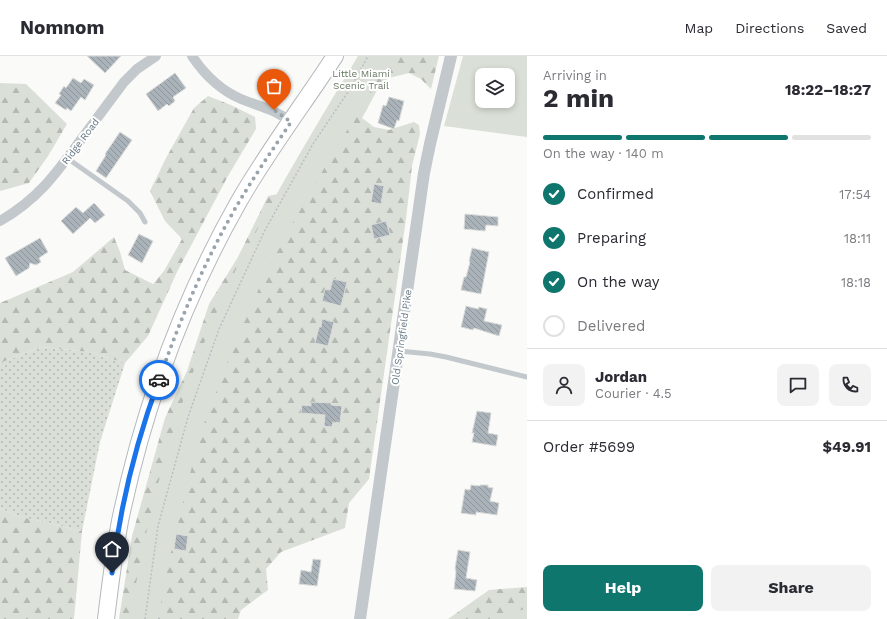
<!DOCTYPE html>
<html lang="en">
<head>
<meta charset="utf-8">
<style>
	:root { --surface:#fff; --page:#f2f2f3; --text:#2b2b33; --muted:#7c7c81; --line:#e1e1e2; --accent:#0f766e }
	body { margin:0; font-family:"Work Sans",sans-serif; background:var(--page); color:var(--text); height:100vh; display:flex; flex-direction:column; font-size:15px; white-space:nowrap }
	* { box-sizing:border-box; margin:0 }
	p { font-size:13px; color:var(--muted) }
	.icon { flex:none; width:22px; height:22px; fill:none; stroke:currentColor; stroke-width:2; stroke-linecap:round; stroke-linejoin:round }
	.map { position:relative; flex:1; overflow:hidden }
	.drawer { display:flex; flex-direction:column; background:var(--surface); width:360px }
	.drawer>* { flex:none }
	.fabs { position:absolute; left:475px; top:12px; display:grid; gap:8px }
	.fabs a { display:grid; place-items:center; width:40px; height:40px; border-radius:8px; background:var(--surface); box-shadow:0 2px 6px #0003; font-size:20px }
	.pin { position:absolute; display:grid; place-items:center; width:34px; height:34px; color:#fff; margin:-41px -17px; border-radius:50% 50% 50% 0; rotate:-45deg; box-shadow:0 0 4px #0007 }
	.pin .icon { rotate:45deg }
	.courier { position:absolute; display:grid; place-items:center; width:40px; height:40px; margin:-20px; border:3px solid #1a73e8; border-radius:50%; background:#fff; color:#222; box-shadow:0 1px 5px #0007 }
	.overview em { font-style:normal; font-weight:700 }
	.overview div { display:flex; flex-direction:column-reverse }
	.overview { display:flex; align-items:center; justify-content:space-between; height:68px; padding:0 16px }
	h1 { font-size:26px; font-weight:700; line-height:30px }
	.bar { display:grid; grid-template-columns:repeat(4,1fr); gap:6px 4px; align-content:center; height:48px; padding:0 16px }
	.bar i { height:5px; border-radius:3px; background:var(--line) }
	.bar .current { background:var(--accent) }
	.bar p { grid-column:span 4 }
	.line { display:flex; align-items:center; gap:10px; padding:0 16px; border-top:1px solid var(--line) }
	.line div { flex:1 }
	.round { display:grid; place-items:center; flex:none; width:42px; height:42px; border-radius:8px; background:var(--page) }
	ol { padding:0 16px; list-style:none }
	li { display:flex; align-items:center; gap:12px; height:44px }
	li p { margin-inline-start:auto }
	li .icon { padding:4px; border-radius:50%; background:var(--accent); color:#fff; stroke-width:4 }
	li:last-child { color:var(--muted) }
	li i { width:22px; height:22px; border:2px solid var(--line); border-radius:50% }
	.cta { display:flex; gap:8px; margin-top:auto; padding:8px 16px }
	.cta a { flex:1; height:46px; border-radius:8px; background:var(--accent); color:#fff; font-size:16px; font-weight:700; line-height:46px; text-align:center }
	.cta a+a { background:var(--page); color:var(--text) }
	header { display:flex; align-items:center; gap:24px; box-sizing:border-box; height:56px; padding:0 20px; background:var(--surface); border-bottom:1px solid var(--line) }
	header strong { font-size:19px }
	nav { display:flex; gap:22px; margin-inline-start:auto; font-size:14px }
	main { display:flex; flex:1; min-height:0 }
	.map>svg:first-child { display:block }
	.grass { fill:url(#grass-dots) }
	.forest { fill:url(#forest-firs) }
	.green { fill:#dadfd7; fill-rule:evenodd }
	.building { fill:url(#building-back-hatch); stroke:#dcdcda }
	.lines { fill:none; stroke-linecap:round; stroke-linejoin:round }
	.trunk-casing { stroke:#b4b9bd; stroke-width:18 }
	.path { stroke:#bbbfc2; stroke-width:1.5; stroke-dasharray:2 2; stroke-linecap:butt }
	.service { stroke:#c3c8cc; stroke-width:5 }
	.minor { stroke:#c3c8cc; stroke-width:10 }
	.tertiary { stroke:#c3c8cc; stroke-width:12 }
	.trunk { stroke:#fff; stroke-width:16 }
	.done { stroke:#99a4ac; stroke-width:4; stroke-dasharray:0 7.2 }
	.route { stroke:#1a73e8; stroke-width:5 }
	.labels { text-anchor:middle; stroke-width:4; stroke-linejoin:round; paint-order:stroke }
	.park-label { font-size:10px; fill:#687a64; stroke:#fff }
	.street-label { font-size:10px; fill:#657683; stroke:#fff }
</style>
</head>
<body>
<header>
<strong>Nomnom</strong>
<nav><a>Map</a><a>Directions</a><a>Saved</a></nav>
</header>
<main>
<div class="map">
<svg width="527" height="563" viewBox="0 0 527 563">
	<defs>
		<pattern id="grass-dots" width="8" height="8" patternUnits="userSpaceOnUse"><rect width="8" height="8" fill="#dadfd7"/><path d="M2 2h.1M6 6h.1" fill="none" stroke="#b4b9b4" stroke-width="1.8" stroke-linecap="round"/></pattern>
		<pattern id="forest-firs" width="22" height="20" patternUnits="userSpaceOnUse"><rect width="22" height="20" fill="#dadfd7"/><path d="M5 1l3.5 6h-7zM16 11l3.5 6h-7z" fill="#b4b9b4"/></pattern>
		<pattern id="building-back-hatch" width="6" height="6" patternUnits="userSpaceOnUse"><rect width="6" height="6" fill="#aab3b9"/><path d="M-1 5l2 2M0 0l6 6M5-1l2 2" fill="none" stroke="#8e969c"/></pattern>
	</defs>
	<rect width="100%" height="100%" fill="#fafaf8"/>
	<!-- grass -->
	<path class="grass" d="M41 291 89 296 125 307 100 386 82 475 17 460 0 452V307Z"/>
	<!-- forest -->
	<g class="forest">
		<path d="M374 0H439L431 33 421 23 409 17 389 22 381 27 362 62 374 71 389 74 414 66 419 69 420 78 412 110 406 163 369 423 349 447 345 472 281 496 266 513 268 534 241 554 238 563H119L132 480 165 362 187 315 209 248 238 201 268 140 294 135Z"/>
		<path d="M0 27 26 28 67 68 48 100 29 127 0 135Z"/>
		<path d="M208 40 231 49 255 61 256 73 228 120 177 216 148 280 125 307 89 296 41 291 0 307V247L73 216 114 181 120 196 125 214 153 228 164 215 182 183 165 165 150 135 166 102 194 52Z"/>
		<path d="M0 452 17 460 82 475 74 563H0Z"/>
		<path d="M527 531V563H448L489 534Z"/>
	</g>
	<!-- green -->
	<g class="green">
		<path d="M358 0H392L319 121 290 172 263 223 229 302 199 381 169 505 158 563H130C149 441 184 322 237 211 245 195 254 180 262 165 292 109 325 55 358 0Z"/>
		<path d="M463 0H527V81L444 70ZM482 19H508V45H482Z"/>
		<path d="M527 552V563H493Z"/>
	</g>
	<!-- building -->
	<g class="building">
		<path d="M87 0H121L105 17Z"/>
		<path d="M175 17 186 32 173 41 175 45 169 50 167 48 158 55 146 38Z"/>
		<path d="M73 22 81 27 84 23 94 29 85 44 81 41 71 55 67 52 66 54 55 47 61 39 59 38 64 30 66 32Z"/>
		<path d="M389 41 404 45 399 65 397 64 394 73 378 67 383 49 386 50Z"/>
		<path d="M120 76 132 84 106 122 96 115 106 99 105 98Z"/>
		<path d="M374 128 384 130 381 148 371 146Z"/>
		<path d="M94 147 105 159 95 167 90 162 73 178 61 165 76 151 83 157Z"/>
		<path d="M465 158 498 161V170L486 169 485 175 464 173Z"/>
		<path d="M386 165 390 179 374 183 371 169Z"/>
		<path d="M139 178 153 185 142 207 128 199Z"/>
		<path d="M40 182 48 196 39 202 41 206 36 209 30 207 29 212 16 220 5 202Z"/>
		<path d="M472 192 489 196 481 238 461 234 464 221H466L470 206 469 205Z"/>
		<path d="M333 223 347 226 341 250 322 245 325 233 330 234Z"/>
		<path d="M466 250 478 253 479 251 487 253 484 265 502 269 499 280 474 272 473 274 461 271Z"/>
		<path d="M322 263 334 266 328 290 315 287 319 271H321Z"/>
		<path d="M311 346 331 347V349L342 350 340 367 333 366 332 371 324 370 325 359 301 357 302 349 311 350Z"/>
		<path d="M477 355 491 357 488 377 498 379 496 390 472 386 474 377H472Z"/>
		<path d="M471 429 480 430V429H488V431L493 432 490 445 499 447 497 459 476 456V459L461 457 465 433 470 434Z"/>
		<path d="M176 478 188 480 186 495 174 493Z"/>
		<path d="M458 494 470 496 466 522 477 524 475 535 454 533 456 516 455 512Z"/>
		<path d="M313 503 321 504 317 530 299 528 301 514 311 516Z"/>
	</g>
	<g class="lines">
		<!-- trunk casing -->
		<g class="trunk-casing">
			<path id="trunk" d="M106 563C110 530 114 497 120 465 143 354 182 246 238 147 267 96 303 49 335 0"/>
		</g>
		<!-- path -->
		<path class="path" d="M145 563 158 470 188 361 219 273 265 174 313 88 350 33 368 0"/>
		<!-- service -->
		<g class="service">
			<path d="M67 102 128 145 140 157 145 166"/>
			<path d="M399 295 430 298 446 301 527 321"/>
		</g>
		<!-- minor -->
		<g class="minor">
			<path d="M192 0C204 18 220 34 241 43 260 51 273 52 291 66"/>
			<path d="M0 165C37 144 55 119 80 85 94 66 109 46 124 26L137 13 156 0"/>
		</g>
		<!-- tertiary -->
		<path class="tertiary" d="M360 563 424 117 430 88 451 0"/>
		<!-- trunk -->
		<use href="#trunk" class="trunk"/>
	</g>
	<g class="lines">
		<!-- done -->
		<path class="done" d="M159 324C180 263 206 202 239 146 255 119 273 93 291 66L274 54"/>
		<!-- route -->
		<path class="route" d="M112 517C120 451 136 386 159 324"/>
	</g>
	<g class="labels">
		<!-- park labels -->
		<g class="park-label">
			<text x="361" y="21">Little Miami<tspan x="361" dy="12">Scenic Trail</tspan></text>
		</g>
		<!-- street labels -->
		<g class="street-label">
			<text transform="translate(80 85) rotate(-53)" y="4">Ridge Road</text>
			<text transform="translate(401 281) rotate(-82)" y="4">Old Springfield Pike</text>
		</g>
	</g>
</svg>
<div class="fabs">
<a><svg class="icon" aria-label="layers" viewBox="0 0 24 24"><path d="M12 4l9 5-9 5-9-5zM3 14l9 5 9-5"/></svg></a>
</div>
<div class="pin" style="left:274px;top:54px;background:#ea580c"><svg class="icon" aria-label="bag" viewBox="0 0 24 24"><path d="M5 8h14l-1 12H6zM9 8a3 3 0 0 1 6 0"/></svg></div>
<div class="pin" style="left:112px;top:517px;background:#1f2937"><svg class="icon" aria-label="home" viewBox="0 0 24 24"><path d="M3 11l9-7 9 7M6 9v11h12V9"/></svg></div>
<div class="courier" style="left:159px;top:324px"><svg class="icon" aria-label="car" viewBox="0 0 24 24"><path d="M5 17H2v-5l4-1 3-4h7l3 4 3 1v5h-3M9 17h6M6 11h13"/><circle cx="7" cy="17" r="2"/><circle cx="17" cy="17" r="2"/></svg></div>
</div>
<section class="drawer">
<div class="overview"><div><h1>2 min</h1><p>Arriving in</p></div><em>18:22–18:27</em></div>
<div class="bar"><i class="current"></i><i class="current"></i><i class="current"></i><i></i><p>On the way · 140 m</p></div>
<ol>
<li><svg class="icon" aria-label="check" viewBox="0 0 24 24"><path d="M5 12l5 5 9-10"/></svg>Confirmed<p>17:54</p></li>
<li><svg class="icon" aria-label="check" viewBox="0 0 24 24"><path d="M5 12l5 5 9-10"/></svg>Preparing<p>18:11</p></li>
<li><svg class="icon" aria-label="check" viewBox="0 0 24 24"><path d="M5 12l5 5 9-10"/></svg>On the way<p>18:18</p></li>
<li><i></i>Delivered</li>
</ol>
<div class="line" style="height:72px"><a class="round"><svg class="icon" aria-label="person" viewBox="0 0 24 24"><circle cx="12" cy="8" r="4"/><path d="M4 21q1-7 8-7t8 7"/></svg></a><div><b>Jordan</b><p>Courier · 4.5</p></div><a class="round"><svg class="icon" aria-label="chat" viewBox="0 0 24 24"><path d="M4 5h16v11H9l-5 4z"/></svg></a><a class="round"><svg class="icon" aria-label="phone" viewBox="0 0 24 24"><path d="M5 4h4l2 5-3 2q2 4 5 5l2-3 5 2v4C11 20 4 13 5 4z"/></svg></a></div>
<div class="line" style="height:52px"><div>Order #5699</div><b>$49.91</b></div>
<div class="cta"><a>Help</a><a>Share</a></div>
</section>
</main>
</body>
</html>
